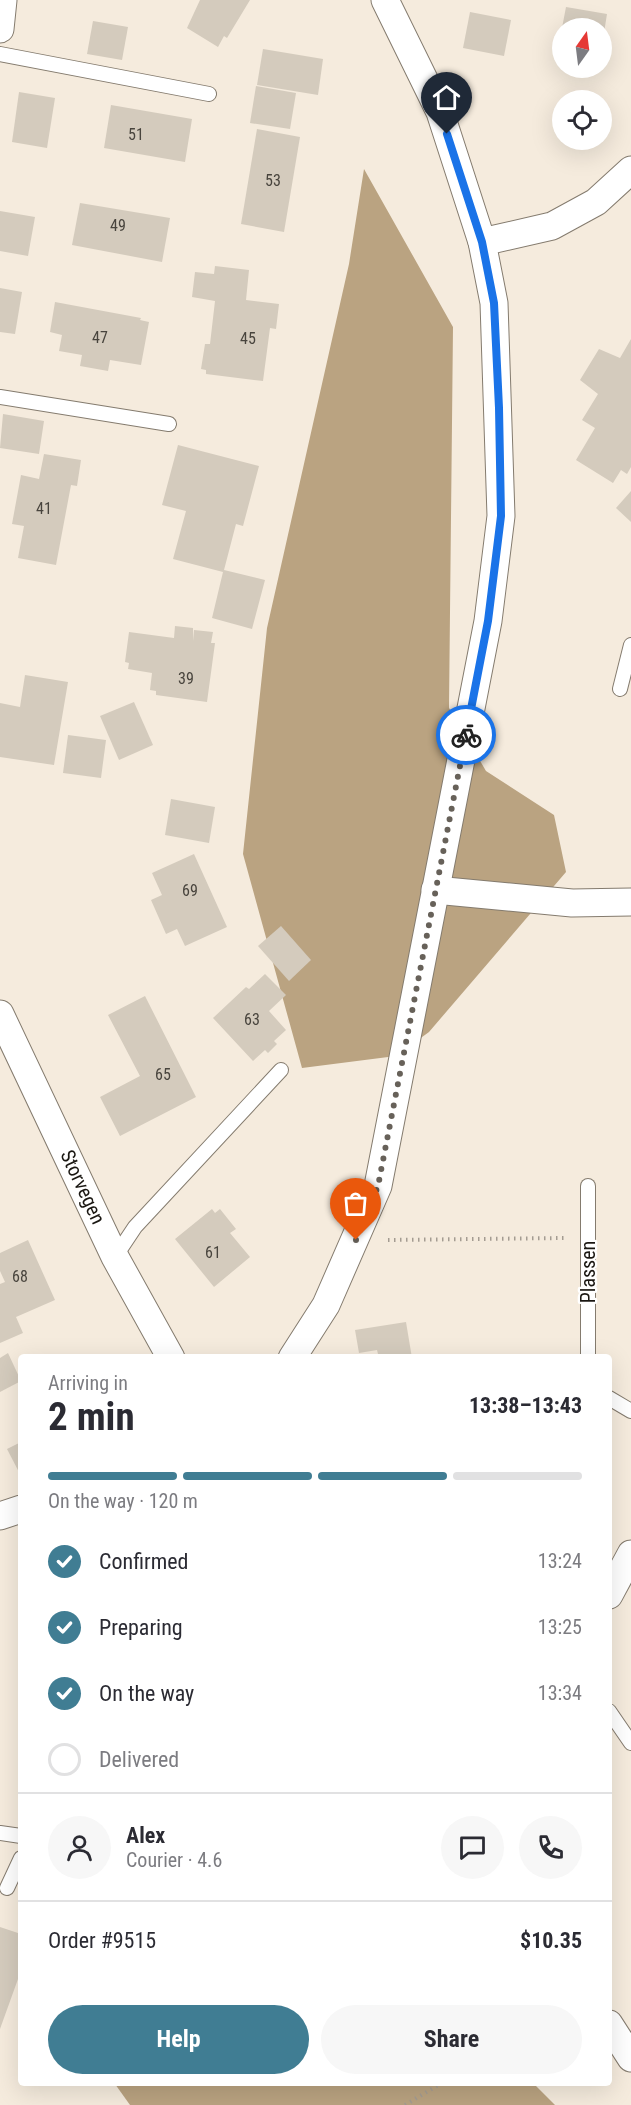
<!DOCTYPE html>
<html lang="en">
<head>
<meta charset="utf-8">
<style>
	:root { --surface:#fff; --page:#f7f7f7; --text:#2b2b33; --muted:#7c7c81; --line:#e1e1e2; --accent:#407d93 }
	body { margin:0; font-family:"Roboto Condensed",sans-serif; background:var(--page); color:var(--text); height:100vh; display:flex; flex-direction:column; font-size:22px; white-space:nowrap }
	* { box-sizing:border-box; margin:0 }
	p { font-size:20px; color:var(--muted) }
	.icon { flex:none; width:33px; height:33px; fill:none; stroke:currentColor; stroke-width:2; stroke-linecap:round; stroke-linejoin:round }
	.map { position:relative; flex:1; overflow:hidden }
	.side { position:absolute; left:18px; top:1354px; width:594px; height:732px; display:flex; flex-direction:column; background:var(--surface); border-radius:6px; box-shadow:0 6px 24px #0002 }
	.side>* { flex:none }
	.needle { width:39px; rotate:14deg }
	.tools { position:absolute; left:552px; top:18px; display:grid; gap:12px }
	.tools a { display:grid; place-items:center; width:60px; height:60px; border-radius:50%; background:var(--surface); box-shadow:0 6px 24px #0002; font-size:30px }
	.pin { position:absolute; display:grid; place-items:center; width:51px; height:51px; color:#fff; margin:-62px -26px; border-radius:50% 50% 50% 0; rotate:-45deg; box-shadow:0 0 6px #0007 }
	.pin .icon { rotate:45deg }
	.courier { position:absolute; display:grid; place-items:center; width:60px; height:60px; margin:-30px; border:4px solid #1a73e8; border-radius:50%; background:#fff; color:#222; box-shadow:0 2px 8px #0007 }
	.head em { font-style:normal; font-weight:700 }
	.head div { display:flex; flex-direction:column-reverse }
	.head { display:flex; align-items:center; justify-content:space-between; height:102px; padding:0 30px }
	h1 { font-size:39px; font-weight:700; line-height:45px }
	.bar { display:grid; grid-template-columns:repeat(4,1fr); gap:9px 6px; align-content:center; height:72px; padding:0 30px }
	.bar i { height:8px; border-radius:4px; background:var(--line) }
	.bar .on { background:var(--accent) }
	.bar p { grid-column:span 4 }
	.line { display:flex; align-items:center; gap:15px; padding:0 30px; border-top:2px solid var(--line) }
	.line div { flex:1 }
	.round { display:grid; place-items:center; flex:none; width:63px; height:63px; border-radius:32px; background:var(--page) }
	ol { padding:0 30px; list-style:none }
	li { display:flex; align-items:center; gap:18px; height:66px }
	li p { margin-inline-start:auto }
	li .icon { padding:6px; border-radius:50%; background:var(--accent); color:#fff; stroke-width:4 }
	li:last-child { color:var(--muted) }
	li i { width:33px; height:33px; border:3px solid var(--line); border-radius:50% }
	.cta { display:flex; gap:12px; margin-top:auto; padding:12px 30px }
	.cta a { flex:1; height:69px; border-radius:36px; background:var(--accent); color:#fff; font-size:24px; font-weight:700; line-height:69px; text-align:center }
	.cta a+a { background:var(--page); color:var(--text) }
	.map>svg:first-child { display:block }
	.forest { fill:#baa381 }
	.building { fill:#d4cbbd }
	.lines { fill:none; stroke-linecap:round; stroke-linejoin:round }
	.lane-casing { stroke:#847b6e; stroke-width:16 }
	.street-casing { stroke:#847b6e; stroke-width:29 }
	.path { stroke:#a49c92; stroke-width:4; stroke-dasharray:1.5 4.5; stroke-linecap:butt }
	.lane { stroke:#fff; stroke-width:14 }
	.street { stroke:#fff; stroke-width:27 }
	.done { stroke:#676159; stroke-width:6; stroke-dasharray:0 10.8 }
	.route { stroke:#1a73e8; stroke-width:8 }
	.labels { text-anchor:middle; stroke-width:4.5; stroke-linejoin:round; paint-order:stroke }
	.number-label { font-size:16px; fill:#48443d }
	.street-label { font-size:20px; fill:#1a1712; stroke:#fff }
</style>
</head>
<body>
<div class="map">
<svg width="631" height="2105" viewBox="0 0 631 2105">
	<rect width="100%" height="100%" fill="#f5ebdd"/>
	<!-- forest -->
	<g class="forest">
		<path d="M364 169 453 327 449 708 486 771 554 815 566 872 429 1032 396 1056 302 1068 243 854 267 628 349 264Z"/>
		<path d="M115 2084H534L555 2105H130Z"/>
	</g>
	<!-- building -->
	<g class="building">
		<path d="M200 0H250L227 38 224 36 218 47 187 28Z"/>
		<path d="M566 7 607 14 603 39 602 28H562Z"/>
		<path d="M470 12 511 20 504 56 463 48Z"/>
		<path d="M93 21 128 27 122 60 87 54Z"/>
		<path d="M263 49 323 59 318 95 257 85Z"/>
		<path d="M256 86 296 93 290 129 250 123Z"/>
		<path d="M19 92 55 98 47 148 12 142Z"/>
		<path d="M111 105 192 119 185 162 104 148Z"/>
		<path d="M257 129 300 137 284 232 241 224Z"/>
		<path d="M80 203 170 218 162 262 72 245Z"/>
		<path d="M0 211 35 217 28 256 0 251Z"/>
		<path d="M215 266 249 270 246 300 279 304 276 329 270 328 263 381 206 374V370L201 369 205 344H210L215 301 192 297 195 272 214 274Z"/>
		<path d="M0 288 22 292 15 334 0 332Z"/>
		<path d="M55 302 141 318 140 320 149 322 141 365 110 360 108 371 80 366 82 355 59 351 62 335 50 332Z"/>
		<path d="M631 339V467L627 474 621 470 613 483 576 460 595 428 582 420 598 394 580 380 599 349 620 358Z"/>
		<path d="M3 414 44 421 39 454 0 448Z"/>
		<path d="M178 445 259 466 243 526 236 524 224 570 265 580 252 629 212 618 223 572 173 559 186 511 162 505Z"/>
		<path d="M44 454 81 460 77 486 71 485 56 565 18 558 24 526 12 524 21 475 39 479Z"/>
		<path d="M631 491V522L616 508Z"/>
		<path d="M175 626 193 628V641L194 630 213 632 211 643H215L207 702 156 695V691L150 690 152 673 128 669 129 663 125 662 129 632 174 638Z"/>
		<path d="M25 675 68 682 54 765 0 757V703L20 707Z"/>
		<path d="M134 702 153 745 119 760 100 716Z"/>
		<path d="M68 735 106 740 101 778 63 773Z"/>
		<path d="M171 799 215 807 209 843 165 835Z"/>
		<path d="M194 854 227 927 185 946 177 929 166 934 151 900 162 895 152 873Z"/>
		<path d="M281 926 311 960 289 981 258 946Z"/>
		<path d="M265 974 286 995 269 1011 286 1030 274 1041 277 1044 268 1053 265 1050 253 1061 213 1018 246 987 249 989Z"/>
		<path d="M145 996 196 1097 120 1136 100 1097 140 1076 108 1015Z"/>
		<path d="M212 1209 215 1213 220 1209 236 1229 230 1233 250 1257 214 1287 175 1239Z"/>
		<path d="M28 1240 55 1300 16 1317 23 1333 0 1343V1284L5 1282 0 1271V1253Z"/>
		<path d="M406 1322 412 1358H379L377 1350 359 1353 355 1330Z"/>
		<path d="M8 1353 21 1381 0 1392V1358Z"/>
		<path d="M21 1442V1476L7 1449Z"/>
		<path d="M0 1927 21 1934V1980L18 1979 0 2029Z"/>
	</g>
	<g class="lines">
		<!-- lane casing -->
		<g class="lane-casing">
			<g id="lane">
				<path d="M0 54 209 94"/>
				<path d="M0 397 169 424"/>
				<path d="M620 689 631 645"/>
				<path d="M115 1257 135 1227 281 1070"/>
				<path d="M588 1358V1186"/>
				<path d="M609 1398 631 1411"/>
				<path d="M609 1711 631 1743"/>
				<path d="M0 1833 21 1836"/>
				<path d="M7 1888 21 1858"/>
			</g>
		</g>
		<!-- street casing -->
		<g class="street-casing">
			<g id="street">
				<path d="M0 29 3 0"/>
				<path d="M482 242 552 226 596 202 631 170"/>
				<path d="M435 890 572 903 631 902"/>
				<path d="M0 1014 115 1257 171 1358"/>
				<path d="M292 1358 326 1305 378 1186 488 621 501 516 494 303 482 242 440 112 385 0"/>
				<path d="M0 1516 21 1509"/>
				<path d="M609 1595 631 1554"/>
				<path d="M609 2024 631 2058"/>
			</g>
		</g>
		<!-- path -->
		<g class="path">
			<path d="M388 1240 564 1238"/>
			<path d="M405 2105 440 2084"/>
		</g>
		<!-- lane -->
		<use href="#lane" class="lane"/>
		<!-- street -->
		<use href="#street" class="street"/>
	</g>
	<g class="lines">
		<!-- done -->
		<path class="done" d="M356 1240 378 1186 466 735"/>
		<!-- route -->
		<path class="route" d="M447 134 482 242 494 303 499 408 501 516 488 621 466 735"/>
	</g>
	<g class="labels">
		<!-- number labels -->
		<g class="number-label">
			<text x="136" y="140">51</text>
			<text x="273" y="186">53</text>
			<text x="118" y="231">49</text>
			<text x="100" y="343">47</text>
			<text x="248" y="344">45</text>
			<text x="44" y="514">41</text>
			<text x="186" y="684">39</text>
			<text x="190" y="896">69</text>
			<text x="252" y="1025">63</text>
			<text x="163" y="1080">65</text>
			<text x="213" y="1258">61</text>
			<text x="20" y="1282">68</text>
		</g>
		<!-- street labels -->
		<g class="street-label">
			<text transform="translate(83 1187) rotate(65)" y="7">Storvegen</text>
			<text transform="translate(588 1272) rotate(-90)" y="7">Plassen</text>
		</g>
	</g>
</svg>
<div class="tools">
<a><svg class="needle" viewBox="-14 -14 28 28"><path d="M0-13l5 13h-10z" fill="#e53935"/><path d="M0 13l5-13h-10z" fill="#7c7c81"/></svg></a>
<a><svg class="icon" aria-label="locate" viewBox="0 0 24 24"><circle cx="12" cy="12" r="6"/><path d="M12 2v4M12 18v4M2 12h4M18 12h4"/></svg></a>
</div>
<div class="pin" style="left:356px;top:1240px;background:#ea580c"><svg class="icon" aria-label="bag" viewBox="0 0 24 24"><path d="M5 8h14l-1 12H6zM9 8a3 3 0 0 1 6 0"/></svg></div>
<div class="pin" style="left:447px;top:134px;background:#1f2937"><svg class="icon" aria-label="home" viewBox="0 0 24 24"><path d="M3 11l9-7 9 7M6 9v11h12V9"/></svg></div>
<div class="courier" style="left:466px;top:735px"><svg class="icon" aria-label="bike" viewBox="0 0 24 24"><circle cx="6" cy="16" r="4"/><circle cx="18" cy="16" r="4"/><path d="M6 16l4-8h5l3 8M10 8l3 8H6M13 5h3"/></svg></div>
<section class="side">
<div class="head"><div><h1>2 min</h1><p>Arriving in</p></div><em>13:38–13:43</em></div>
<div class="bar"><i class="on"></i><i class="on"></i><i class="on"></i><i></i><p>On the way · 120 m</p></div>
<ol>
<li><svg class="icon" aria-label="check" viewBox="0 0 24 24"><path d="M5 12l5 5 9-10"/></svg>Confirmed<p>13:24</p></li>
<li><svg class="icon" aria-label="check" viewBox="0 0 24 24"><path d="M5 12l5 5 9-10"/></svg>Preparing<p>13:25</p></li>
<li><svg class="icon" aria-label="check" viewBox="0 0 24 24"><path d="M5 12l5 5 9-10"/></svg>On the way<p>13:34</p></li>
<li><i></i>Delivered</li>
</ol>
<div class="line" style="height:108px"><a class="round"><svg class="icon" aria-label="person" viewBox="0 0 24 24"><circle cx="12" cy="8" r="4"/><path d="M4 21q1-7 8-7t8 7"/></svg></a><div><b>Alex</b><p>Courier · 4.6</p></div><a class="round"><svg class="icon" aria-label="chat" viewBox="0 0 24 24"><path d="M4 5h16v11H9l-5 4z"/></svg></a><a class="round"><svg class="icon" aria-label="phone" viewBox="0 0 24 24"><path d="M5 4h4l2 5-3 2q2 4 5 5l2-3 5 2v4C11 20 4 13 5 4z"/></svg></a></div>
<div class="line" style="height:78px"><div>Order #9515</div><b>$10.35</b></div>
<div class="cta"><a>Help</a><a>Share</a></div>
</section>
</div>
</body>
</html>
